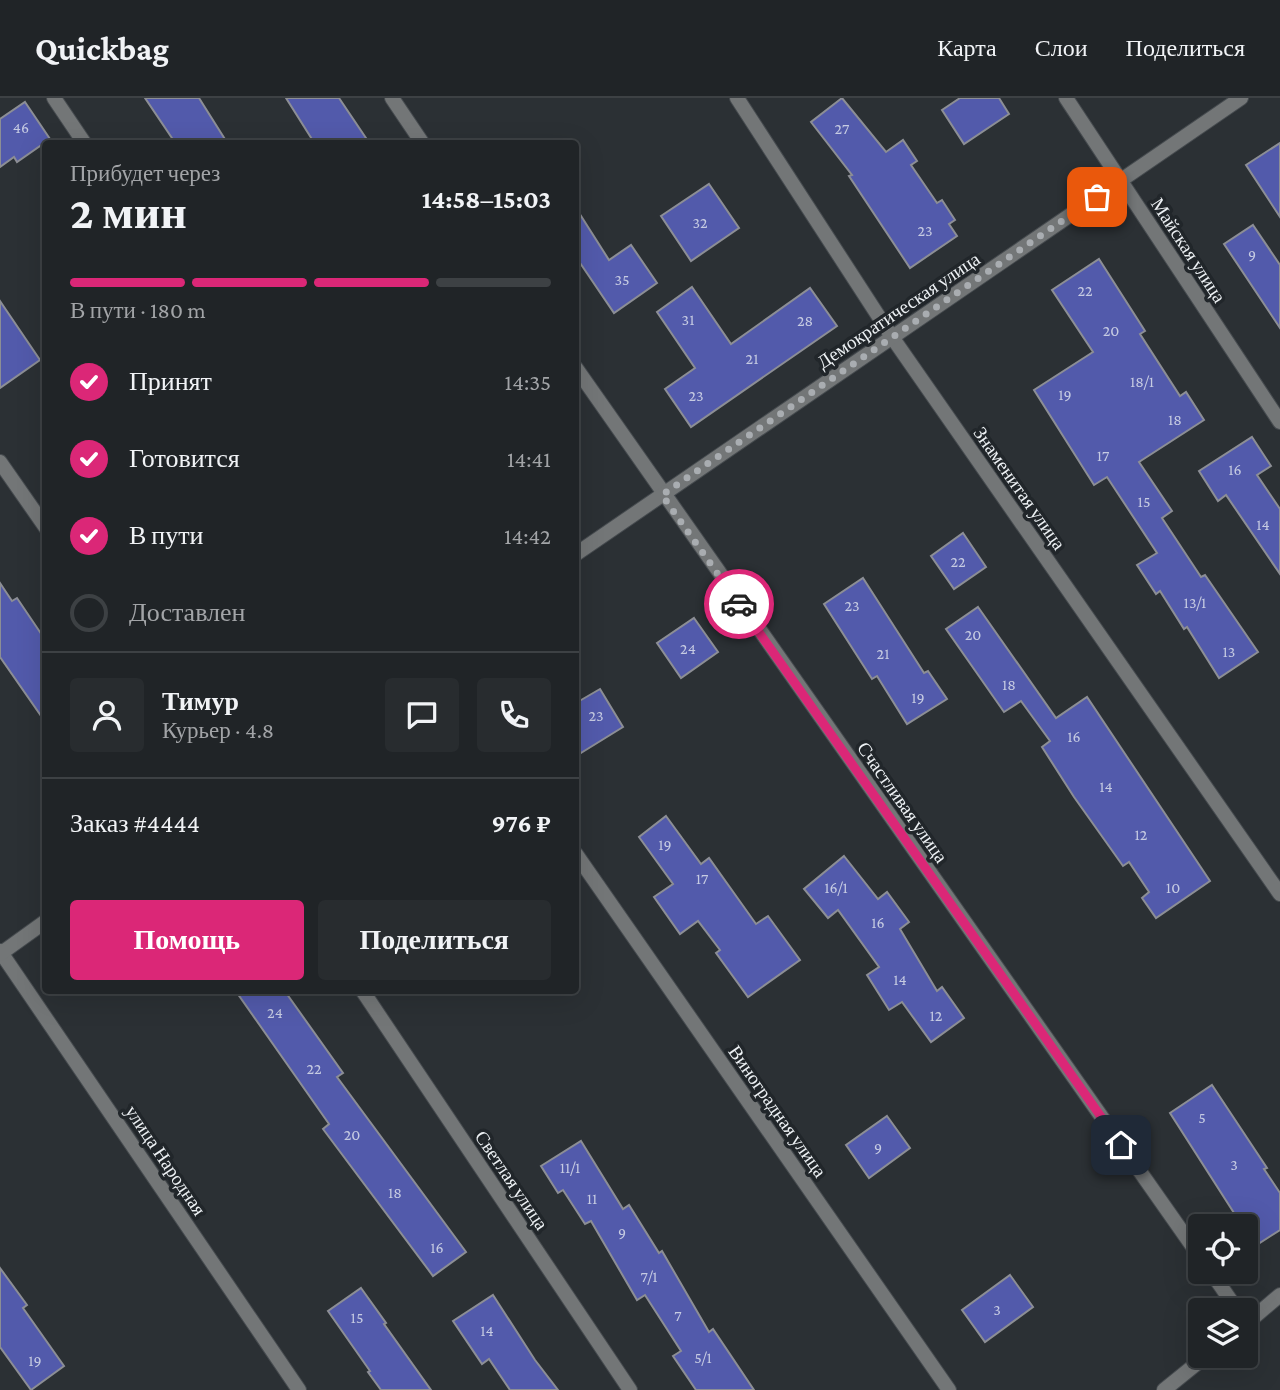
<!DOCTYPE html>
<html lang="ru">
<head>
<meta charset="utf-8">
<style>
	:root { --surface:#202427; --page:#282c2f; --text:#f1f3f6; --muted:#a2a4a7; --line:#3d4144; --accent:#db2777 }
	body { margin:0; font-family:"Crimson Pro",serif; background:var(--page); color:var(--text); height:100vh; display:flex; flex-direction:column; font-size:26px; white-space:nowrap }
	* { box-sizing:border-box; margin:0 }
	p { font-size:23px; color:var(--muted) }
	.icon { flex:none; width:38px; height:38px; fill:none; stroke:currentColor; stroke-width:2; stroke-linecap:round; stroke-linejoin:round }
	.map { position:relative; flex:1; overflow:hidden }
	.sheet { position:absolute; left:42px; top:42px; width:537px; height:854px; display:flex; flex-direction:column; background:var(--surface); border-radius:7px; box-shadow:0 7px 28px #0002,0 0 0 2px var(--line) }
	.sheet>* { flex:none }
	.controls { position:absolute; left:1188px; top:1116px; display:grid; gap:14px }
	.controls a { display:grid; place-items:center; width:70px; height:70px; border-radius:7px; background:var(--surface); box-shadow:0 7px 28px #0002,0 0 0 2px var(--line); font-size:35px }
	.pin { position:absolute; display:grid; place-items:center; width:60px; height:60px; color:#fff; margin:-30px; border-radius:14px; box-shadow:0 4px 10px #0006 }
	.courier { position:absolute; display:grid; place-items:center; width:70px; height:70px; margin:-35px; border:5px solid #db2777; border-radius:50%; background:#fff; color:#222; box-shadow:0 2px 9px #0007 }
	.overview em { font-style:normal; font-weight:700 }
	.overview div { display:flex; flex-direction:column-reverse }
	.overview { display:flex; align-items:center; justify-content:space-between; height:119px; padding:0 28px }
	h1 { font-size:46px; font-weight:700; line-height:52px }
	.bar { display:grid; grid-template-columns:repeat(4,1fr); gap:10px 7px; align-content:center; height:84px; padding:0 28px }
	.bar i { height:9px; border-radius:5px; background:var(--line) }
	.bar .current { background:var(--accent) }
	.bar p { grid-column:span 4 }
	.line { display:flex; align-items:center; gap:18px; padding:0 28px; border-top:2px solid var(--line) }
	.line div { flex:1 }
	.round { display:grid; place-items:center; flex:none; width:74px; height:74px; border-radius:7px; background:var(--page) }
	ol { padding:0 28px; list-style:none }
	li { display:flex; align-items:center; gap:21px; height:77px }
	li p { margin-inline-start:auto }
	li .icon { padding:7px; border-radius:50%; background:var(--accent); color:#fff; stroke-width:4 }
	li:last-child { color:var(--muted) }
	li i { width:38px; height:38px; border:4px solid var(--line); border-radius:50% }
	.button { display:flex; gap:14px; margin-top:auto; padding:14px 28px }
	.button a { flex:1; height:80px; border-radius:7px; background:var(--accent); color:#fff; font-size:28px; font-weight:700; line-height:80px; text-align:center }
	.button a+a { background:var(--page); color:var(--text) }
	header { display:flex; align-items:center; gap:42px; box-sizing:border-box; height:98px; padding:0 35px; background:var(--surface); border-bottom:2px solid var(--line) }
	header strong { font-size:33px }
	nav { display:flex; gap:38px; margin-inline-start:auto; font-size:24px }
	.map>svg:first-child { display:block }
	.building { fill:#525aab; stroke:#8c8e95; stroke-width:2 }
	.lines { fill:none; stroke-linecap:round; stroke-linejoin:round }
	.minor-casing { stroke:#464b4f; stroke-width:16 }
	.minor { stroke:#737677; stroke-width:14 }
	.done { stroke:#a9adb1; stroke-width:7; stroke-dasharray:0 12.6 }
	.route { stroke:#db2777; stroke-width:9 }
	.labels { text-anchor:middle; stroke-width:7; stroke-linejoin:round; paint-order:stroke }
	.number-label { font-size:16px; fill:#c6cbe2 }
	.street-label { font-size:19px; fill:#edf1f4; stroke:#21262a }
</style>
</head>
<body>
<header>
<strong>Quickbag</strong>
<nav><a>Карта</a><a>Слои</a><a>Поделиться</a></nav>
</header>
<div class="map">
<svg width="1280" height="1292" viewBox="0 0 1280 1292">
	<rect width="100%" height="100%" fill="#2b3034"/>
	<!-- building -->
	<g class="building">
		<path d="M145 0H199L228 46H176Z"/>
		<path d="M286 0H339L370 46H315Z"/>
		<path d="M842 0 886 54 903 42 917 63 911 67 937 105 942 102 955 122 949 126 957 138 910 170 849 78 852 77 811 24Z"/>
		<path d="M960 0H999L1009 16 964 46 942 12Z"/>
		<path d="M25 4 50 41 17 64 14 59 0 69V21Z"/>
		<path d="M1280 45V119L1246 67Z"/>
		<path d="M709 86 739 130 691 163 661 118Z"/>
		<path d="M576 110 609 162 631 147 657 185 614 215 576 159Z"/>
		<path d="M1253 127 1280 167V230L1224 146Z"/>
		<path d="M1099 161 1145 233 1140 236 1180 298 1186 294 1204 322 1139 364 1172 413 1162 420 1201 479 1205 477 1258 554 1219 580 1187 529 1184 531 1160 493 1156 496 1137 467 1157 455 1107 379 1094 387 1034 292 1093 254 1052 192Z"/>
		<path d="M692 189 731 246 810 190 837 228 691 329 665 291 695 270 657 214Z"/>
		<path d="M0 203 40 262 0 290Z"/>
		<path d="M1252 339 1271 368 1257 377 1280 411V476L1226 397 1218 403 1199 373Z"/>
		<path d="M963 435 986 469 954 491 931 458Z"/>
		<path d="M863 480 924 575 928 573 947 601 907 626 877 578 872 581 824 506Z"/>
		<path d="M0 485 12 503 17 500 46 543V625L0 559Z"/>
		<path d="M978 509 1056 620 1087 599 1210 783 1156 820 1142 800 1149 794 1129 764 1123 768 1074 699 1042 649 1050 643 1021 603 1004 614 946 531Z"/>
		<path d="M694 520 718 554 681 580 657 545Z"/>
		<path d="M600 591 623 629 576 658V605Z"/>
		<path d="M666 718 701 766 709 760 756 826 768 818 800 862 748 899 716 855 720 852 698 823 680 836 654 799 673 786 639 739Z"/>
		<path d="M844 758 878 801 887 794 909 824 900 831 937 893 942 889 964 920 931 944 902 904 889 912 867 877 879 869 838 812 828 820 804 791Z"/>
		<path d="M235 892H284L343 975 337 979 466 1154 433 1178 323 1031 329 1026Z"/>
		<path d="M1212 987 1267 1070 1264 1071 1280 1095V1132L1255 1148 1246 1129H1243L1170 1015Z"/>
		<path d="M887 1018 910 1050 869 1080 846 1047Z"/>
		<path d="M581 1043 623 1111 629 1107 659 1155 662 1153 709 1234 713 1231 754 1292H696L673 1258 681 1253 645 1197 637 1202 591 1123 585 1126 563 1092 558 1095 541 1068Z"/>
		<path d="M0 1170 27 1207 23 1210 64 1268 31 1292 0 1249Z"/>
		<path d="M1010 1177 1033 1209 985 1244 962 1212Z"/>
		<path d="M361 1190 386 1225 384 1226 431 1292H381L368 1274 370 1273 328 1213Z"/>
		<path d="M493 1197 535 1262 558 1292H510L489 1261 482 1266 453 1223Z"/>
	</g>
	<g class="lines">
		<!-- minor casing -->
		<g class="minor-casing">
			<g id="minor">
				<path d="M54 0 85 46"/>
				<path d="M392 0 423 46"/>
				<path d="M737 0 892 239 1280 796"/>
				<path d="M1066 0 1280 324"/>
				<path d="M576 270 1200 1159"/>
				<path d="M0 364 46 430"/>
				<path d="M576 456 1241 0"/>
				<path d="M576 756 949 1292"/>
				<path d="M0 853 299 1292"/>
				<path d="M0 856 46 823"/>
				<path d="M362 892 630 1292"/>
				<path d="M1211 1174 1238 1213"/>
				<path d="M1246 1226 1280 1197"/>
				<path d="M1164 1292 1206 1258"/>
			</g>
		</g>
		<!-- minor -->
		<use href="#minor" class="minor"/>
	</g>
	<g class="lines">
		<!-- done -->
		<path class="done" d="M739 506 662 397 1097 99"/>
		<!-- route -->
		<path class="route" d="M739 506 1121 1047"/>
	</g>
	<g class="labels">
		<!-- number labels -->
		<g class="number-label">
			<text x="21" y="35">46</text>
			<text x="842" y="36">27</text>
			<text x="700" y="130">32</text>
			<text x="925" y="138">23</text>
			<text x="1252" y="162">9</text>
			<text x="622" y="187">35</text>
			<text x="1085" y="198">22</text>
			<text x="688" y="227">31</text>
			<text x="805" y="228">28</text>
			<text x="1111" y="238">20</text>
			<text x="752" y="266">21</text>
			<text x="1142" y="289">18/1</text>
			<text x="1065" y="302">19</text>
			<text x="696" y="303">23</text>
			<text x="1175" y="327">18</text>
			<text x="1103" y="363">17</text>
			<text x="1235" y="377">16</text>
			<text x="1144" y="409">15</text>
			<text x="1263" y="432">14</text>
			<text x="958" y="469">22</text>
			<text x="1195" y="510">13/1</text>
			<text x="852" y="513">23</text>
			<text x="973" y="542">20</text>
			<text x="688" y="556">24</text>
			<text x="1229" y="559">13</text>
			<text x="883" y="561">21</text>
			<text x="1009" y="592">18</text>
			<text x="918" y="605">19</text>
			<text x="596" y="623">23</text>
			<text x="1074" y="644">16</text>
			<text x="1106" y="694">14</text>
			<text x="1141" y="742">12</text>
			<text x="665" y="752">19</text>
			<text x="702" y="786">17</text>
			<text x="836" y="795">16/1</text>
			<text x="1173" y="795">10</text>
			<text x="878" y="830">16</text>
			<text x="900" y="887">14</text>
			<text x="275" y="920">24</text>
			<text x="936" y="923">12</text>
			<text x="314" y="976">22</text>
			<text x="1202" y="1025">5</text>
			<text x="352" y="1042">20</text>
			<text x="878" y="1055">9</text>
			<text x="1234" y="1072">3</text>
			<text x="570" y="1075">11/1</text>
			<text x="395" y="1100">18</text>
			<text x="592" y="1106">11</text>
			<text x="622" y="1140">9</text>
			<text x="437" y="1155">16</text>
			<text x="649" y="1184">7/1</text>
			<text x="997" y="1217">3</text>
			<text x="678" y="1223">7</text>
			<text x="357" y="1225">15</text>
			<text x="487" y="1238">14</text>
			<text x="703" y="1265">5/1</text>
			<text x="35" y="1268">19</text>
		</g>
		<!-- street labels -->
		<g class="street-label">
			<text transform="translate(1189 152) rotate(57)" y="7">Майская улица</text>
			<text transform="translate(898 212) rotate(-34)" y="7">Демократическая улица</text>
			<text transform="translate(1020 390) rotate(55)" y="7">Знаменитая улица</text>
			<text transform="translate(903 704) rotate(55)" y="7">Счастливая улица</text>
			<text transform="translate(778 1013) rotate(55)" y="7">Виноградная улица</text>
			<text transform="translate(166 1062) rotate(56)" y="7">улица Народная</text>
			<text transform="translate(512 1082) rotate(56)" y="7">Светлая улица</text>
		</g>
	</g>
</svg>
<div class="controls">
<a><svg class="icon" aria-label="locate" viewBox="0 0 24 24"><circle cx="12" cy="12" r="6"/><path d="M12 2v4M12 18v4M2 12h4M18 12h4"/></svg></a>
<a><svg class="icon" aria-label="layers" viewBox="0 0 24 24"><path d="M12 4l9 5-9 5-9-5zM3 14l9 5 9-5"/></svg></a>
</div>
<div class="pin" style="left:1097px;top:99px;background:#ea580c"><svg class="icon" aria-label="bag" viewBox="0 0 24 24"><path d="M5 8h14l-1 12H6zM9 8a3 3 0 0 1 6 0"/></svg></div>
<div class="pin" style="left:1121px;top:1047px;background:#1f2937"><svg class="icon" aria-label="home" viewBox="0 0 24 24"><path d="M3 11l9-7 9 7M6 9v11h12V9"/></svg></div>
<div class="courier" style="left:739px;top:506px"><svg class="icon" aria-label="car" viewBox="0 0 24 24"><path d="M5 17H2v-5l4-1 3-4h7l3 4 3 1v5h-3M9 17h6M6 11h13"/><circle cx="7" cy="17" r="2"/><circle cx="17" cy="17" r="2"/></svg></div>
<section class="sheet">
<div class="overview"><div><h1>2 мин</h1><p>Прибудет через</p></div><em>14:58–15:03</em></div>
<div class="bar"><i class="current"></i><i class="current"></i><i class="current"></i><i></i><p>В пути · 180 m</p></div>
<ol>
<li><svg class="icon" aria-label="check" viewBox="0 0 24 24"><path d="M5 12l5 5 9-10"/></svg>Принят<p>14:35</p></li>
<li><svg class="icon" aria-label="check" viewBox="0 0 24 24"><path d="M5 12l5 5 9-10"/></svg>Готовится<p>14:41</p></li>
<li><svg class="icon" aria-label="check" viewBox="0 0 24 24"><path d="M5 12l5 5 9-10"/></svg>В пути<p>14:42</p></li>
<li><i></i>Доставлен</li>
</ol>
<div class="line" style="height:126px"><a class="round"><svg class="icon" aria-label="person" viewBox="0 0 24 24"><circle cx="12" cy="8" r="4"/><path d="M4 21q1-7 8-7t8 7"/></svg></a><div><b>Тимур</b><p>Курьер · 4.8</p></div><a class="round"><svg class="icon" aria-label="chat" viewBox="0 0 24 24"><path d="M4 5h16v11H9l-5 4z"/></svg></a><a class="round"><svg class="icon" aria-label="phone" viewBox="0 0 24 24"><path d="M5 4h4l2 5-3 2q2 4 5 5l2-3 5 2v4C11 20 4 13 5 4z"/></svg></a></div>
<div class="line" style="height:91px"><div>Заказ #4444</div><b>976 ₽</b></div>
<div class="button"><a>Помощь</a><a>Поделиться</a></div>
</section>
</div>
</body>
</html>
